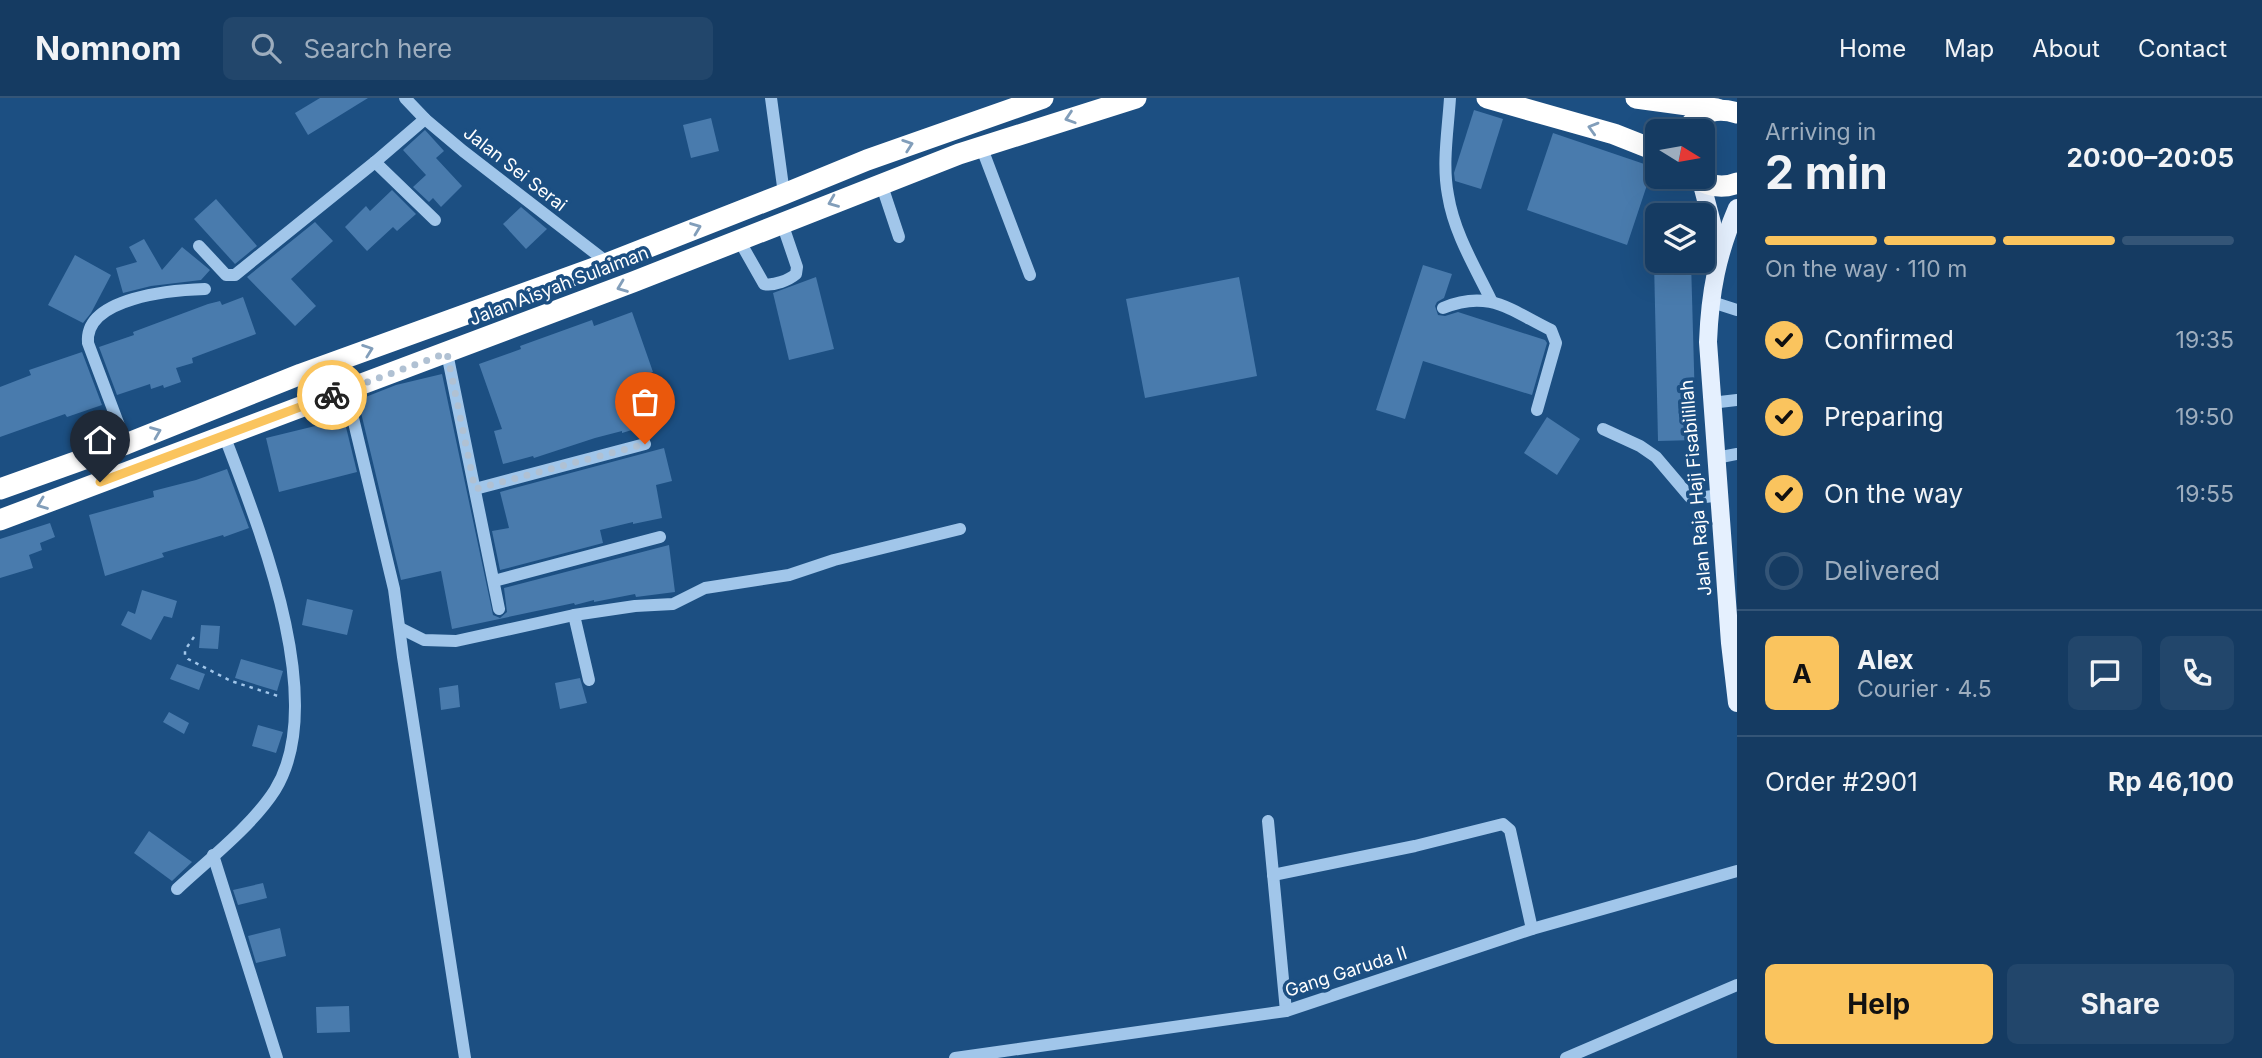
<!DOCTYPE html>
<html lang="en">
<head>
<meta charset="utf-8">
<style>
	:root { --surface:#153b62; --page:#22466b; --text:#f1f3f6; --muted:#9dadbe; --line:#345577; --accent:#fac45e }
	body { margin:0; font-family:Inter,sans-serif; background:var(--page); color:var(--text); height:100vh; display:flex; flex-direction:column; font-size:26px; white-space:nowrap }
	* { box-sizing:border-box; margin:0 }
	p { font-size:23px; color:var(--muted) }
	.icon { flex:none; width:38px; height:38px; fill:none; stroke:currentColor; stroke-width:2; stroke-linecap:round; stroke-linejoin:round }
	.map { position:relative; flex:1; overflow:hidden }
	.side { display:flex; flex-direction:column; background:var(--surface); width:525px }
	.side>* { flex:none }
	.needle { width:46px; rotate:101deg }
	.buttons { position:absolute; left:1645px; top:21px; display:grid; gap:14px }
	.buttons a { display:grid; place-items:center; width:70px; height:70px; border-radius:10px; background:var(--surface); box-shadow:0 7px 28px #0002,0 0 0 2px var(--line); font-size:35px }
	.pin { position:absolute; display:grid; place-items:center; width:60px; height:60px; color:#fff; margin:-72px -30px; border-radius:50% 50% 50% 0; rotate:-45deg; box-shadow:0 0 7px #0007 }
	.pin .icon { rotate:45deg }
	.courier { position:absolute; display:grid; place-items:center; width:70px; height:70px; margin:-35px; border:5px solid #fac45e; border-radius:50%; background:#fff; color:#222; box-shadow:0 2px 9px #0007 }
	.headline em { font-style:normal; font-weight:700 }
	.headline div { display:flex; flex-direction:column-reverse }
	.headline { display:flex; align-items:center; justify-content:space-between; height:119px; padding:0 28px }
	h1 { font-size:46px; font-weight:700; line-height:52px }
	.bar { display:grid; grid-template-columns:repeat(4,1fr); gap:10px 7px; align-content:center; height:84px; padding:0 28px }
	.bar i { height:9px; border-radius:5px; background:var(--line) }
	.bar .active { background:var(--accent) }
	.bar p { grid-column:span 4 }
	.line { display:flex; align-items:center; gap:18px; padding:0 28px; border-top:2px solid var(--line) }
	.line div { flex:1 }
	.round { display:grid; place-items:center; flex:none; width:74px; height:74px; border-radius:10px; background:var(--page) }
	ol { padding:0 28px; list-style:none }
	li { display:flex; align-items:center; gap:21px; height:77px }
	li p { margin-inline-start:auto }
	li .icon { padding:7px; border-radius:50%; background:var(--accent); color:#111; stroke-width:4 }
	li:last-child { color:var(--muted) }
	li i { width:38px; height:38px; border:4px solid var(--line); border-radius:50% }
	.cta { display:flex; gap:14px; margin-top:auto; padding:14px 28px }
	.cta a { flex:1; height:80px; border-radius:10px; background:var(--accent); color:#111; font-size:28px; font-weight:700; line-height:80px; text-align:center }
	.cta a+a { background:var(--page); color:var(--text) }
	header { display:flex; align-items:center; gap:42px; box-sizing:border-box; height:98px; padding:0 35px; background:var(--surface); border-bottom:2px solid var(--line) }
	header strong { font-size:33px }
	nav { display:flex; gap:38px; margin-inline-start:auto; font-size:24px }
	.search { width:490px; height:63px; background:var(--page); display:flex; align-items:center; gap:18px; box-sizing:border-box; padding:0 24px; border-radius:10px; color:var(--muted); font-size:26px }
	main { display:flex; flex:1; min-height:0 }
	.map>svg:first-child { display:block }
	.building { fill:#497bad }
	.lines { fill:none; stroke-linecap:round; stroke-linejoin:round }
	.path { stroke:#a1c6ea; stroke-width:2.5; stroke-dasharray:3.5 5; stroke-linecap:butt }
	.minor { stroke:#a1c6ea; stroke-width:12 }
	.major { stroke:#e5f0fe; stroke-width:18 }
	.highway { stroke:#fff; stroke-width:21 }
	.oneway { stroke:#829eba }
	.done { stroke:#b0c1d3; stroke-width:7; stroke-dasharray:0 12.6 }
	.route { stroke:#fac45e; stroke-width:9 }
	.labels { text-anchor:middle; stroke-width:7; stroke-linejoin:round; paint-order:stroke }
	.street-label { font-size:18px; fill:#fff; stroke:#1c4f82 }
</style>
</head>
<body>
<header>
<strong>Nomnom</strong>
<div class="search"><svg class="icon" aria-label="search" viewBox="0 0 24 24"><circle cx="10" cy="10" r="6"/><path d="M15 15l6 6"/></svg>Search here</div>
<nav><a>Home</a><a>Map</a><a>About</a><a>Contact</a></nav>
</header>
<main>
<div class="map">
<svg width="1737" height="960" viewBox="0 0 1737 960">
	<rect width="100%" height="100%" fill="#1c4f82"/>
	<!-- building -->
	<g class="building">
		<path d="M320 0H368L308 37 295 15Z"/>
		<path d="M1474 12 1503 21 1481 91 1455 83 1454 75Z"/>
		<path d="M711 20 719 53 691 60 683 27Z"/>
		<path d="M425 32 444 53 436 60 462 88 441 109 433 100 429 104 413 89 426 77 403 52Z"/>
		<path d="M1553 35 1653 69 1627 147 1527 112Z"/>
		<path d="M392 92 416 116 397 133 393 129 367 153 345 129 366 108 370 113Z"/>
		<path d="M216 101 257 148 235 166 194 121Z"/>
		<path d="M521 109 547 131 526 151 503 126Z"/>
		<path d="M315 124 333 143 291 181 316 208 295 228 247 179Z"/>
		<path d="M144 141 162 172 182 149 210 172 201 182 151 188 123 195 116 170 137 164 129 149Z"/>
		<path d="M75 157 111 177 91 215 83 225 48 207Z"/>
		<path d="M1654 163H1691L1696 342 1658 343Z"/>
		<path d="M1423 167 1452 176 1444 200 1437 204 1435 208 1438 217 1445 218 1458 214 1545 242 1547 245 1532 297 1423 263 1405 321 1376 312Z"/>
		<path d="M816 179 834 251 789 262 773 195Z"/>
		<path d="M1239 179 1257 278 1145 300 1126 201Z"/>
		<path d="M243 199 256 236 192 260 193 265 176 270 181 284 164 290 163 287 151 291 150 286 117 297 99 249 134 237 133 234 208 206 220 203 222 207Z"/>
		<path d="M632 214 653 274 643 277 655 325 622 335V333L595 340 534 360 533 358 503 366 494 333 502 331 479 266 521 251 520 248 592 222 594 228Z"/>
		<path d="M82 254 102 307 67 319 65 316 0 339V289L31 277 29 272Z"/>
		<path d="M442 276 493 517 500 520 507 514 504 490 669 447 675 494 636 499 635 496 594 504V502L575 507 574 505 452 531 441 473 401 482 358 302 396 287Z"/>
		<path d="M1547 319 1580 341 1557 377 1524 355Z"/>
		<path d="M344 321 357 374 279 394 266 340Z"/>
		<path d="M664 350 672 383 656 387 662 420 633 426V424L600 432 603 445 500 472 492 433 509 430 500 394Z"/>
		<path d="M227 371 249 430 224 439 223 437 162 455 164 459 105 478 89 417 154 399 153 393 196 382Z"/>
		<path d="M50 425 55 439 40 445 42 452 29 457 33 470 0 480V441Z"/>
		<path d="M142 492 177 503 172 520 164 518 151 542 121 527 128 513 135 516Z"/>
		<path d="M307 501 353 512 347 537 302 527Z"/>
		<path d="M201 527 220 528 218 551 199 550Z"/>
		<path d="M241 561 283 573 277 593 235 580Z"/>
		<path d="M177 566 205 576 199 592 170 581Z"/>
		<path d="M580 580 587 605 560 611 555 585Z"/>
		<path d="M458 587 460 609 441 612 439 590Z"/>
		<path d="M169 614 189 625 184 636 163 624Z"/>
		<path d="M258 627 283 634 276 655 252 648Z"/>
		<path d="M149 733 192 764 172 783 134 755Z"/>
		<path d="M263 785 267 800 238 807 233 792Z"/>
		<path d="M280 830 286 858 256 865 248 838Z"/>
		<path d="M349 908 350 934 317 935 316 909Z"/>
	</g>
	<g class="lines">
		<!-- path -->
		<path class="path" d="M194 539 185 552V557L188 561 231 583 281 599"/>
		<!-- minor -->
		<g class="minor">
			<path d="M405 0 425 21 463 53 608 165"/>
			<path d="M771 0 784 96"/>
			<path d="M1450 0C1448 32 1442 66 1448 97 1454 135 1475 169 1491 202"/>
			<path d="M981 48 1030 177"/>
			<path d="M375 64 435 122"/>
			<path d="M881 85 899 139"/>
			<path d="M739 142 764 186C774 188 789 182 796 176L797 169 782 125"/>
			<path d="M199 148 226 177H235L375 64 425 21"/>
			<path d="M1709 203 1737 212"/>
			<path d="M1443 210C1489 191 1510 212 1551 232L1556 245 1537 312"/>
			<path d="M447 255 499 511"/>
			<path d="M346 291 394 491 403 559 465 960"/>
			<path d="M1711 305 1737 302"/>
			<path d="M1603 331 1640 348 1656 359 1690 399 1698 400 1720 397"/>
			<path d="M126 346 88 245C84 199 173 192 205 191"/>
			<path d="M1716 360 1737 356"/>
			<path d="M475 391 645 346"/>
			<path d="M494 483 660 439"/>
			<path d="M574 517 589 582"/>
			<path d="M400 530 424 542 456 543 574 517 635 508 673 506 705 490 789 477 834 462 960 431"/>
			<path d="M1268 723 1286 913"/>
			<path d="M213 757 277 960"/>
			<path d="M1273 777 1415 748 1503 726 1510 732 1532 831"/>
			<path d="M177 791C208 762 252 728 275 692 330 603 258 427 224 337"/>
			<path d="M955 960 1286 913 1532 831 1737 773"/>
			<path d="M1566 960 1737 887"/>
		</g>
		<!-- major -->
		<g class="major">
			<path d="M1701 83 1712 125 1715 158"/>
			<path d="M1737 110C1717 157 1710 194 1708 244L1730 545 1737 605"/>
		</g>
		<!-- highway -->
		<g class="highway">
			<path d="M1487 0 1614 36 1657 53"/>
			<path d="M1636 0 1717 11"/>
			<path d="M1686 33C1698 14 1716 8 1737 15"/>
			<path d="M1695 79C1708 88 1722 91 1737 85"/>
			<path d="M0 391 126 346 301 276 608 165 784 96 867 62 1043 0"/>
			<path d="M0 422 633 184 959 56 1136 0"/>
		</g>
	</g>
	<!-- one-way arrows -->
	<defs><path id="oneway-chevron" d="M-2-3.5L2.5 0L-2 3.5" fill="none" stroke-width="1.6" stroke-linecap="round" stroke-linejoin="round" transform="scale(1.75)"/></defs>
	<g class="oneway">
		<use href="#oneway-chevron" transform="translate(1070 20) rotate(162)"/>
		<use href="#oneway-chevron" transform="translate(1593 30) rotate(-164)"/>
		<use href="#oneway-chevron" transform="translate(908 47) rotate(-19)"/>
		<use href="#oneway-chevron" transform="translate(833 104) rotate(158)"/>
		<use href="#oneway-chevron" transform="translate(696 130) rotate(-21)"/>
		<use href="#oneway-chevron" transform="translate(622 189) rotate(159)"/>
		<use href="#oneway-chevron" transform="translate(368 252) rotate(-20)"/>
		<use href="#oneway-chevron" transform="translate(156 334) rotate(-22)"/>
		<use href="#oneway-chevron" transform="translate(42 406) rotate(159)"/>
	</g>
	<g class="lines">
		<!-- done -->
		<path class="done" d="M332 297 447 255 475 391 645 346"/>
		<!-- route -->
		<path class="route" d="M100 384 332 297"/>
	</g>
	<g class="labels">
		<!-- street labels -->
		<g class="street-label">
			<text transform="translate(515 71) rotate(38)" y="6">Jalan Sei Serai</text>
			<text transform="translate(559 188) rotate(-21)" y="6">Jalan Aisyah Sulaiman</text>
			<text transform="translate(1696 390) rotate(-95)" y="6">Jalan Raja Haji Fisabilillah</text>
			<text transform="translate(1346 874) rotate(-18)" y="6">Gang Garuda II</text>
		</g>
	</g>
</svg>
<div class="buttons">
<a><svg class="needle" viewBox="-14 -14 28 28"><path d="M0-13l5 13h-10z" fill="#e53935"/><path d="M0 13l5-13h-10z" fill="#9dadbe"/></svg></a>
<a><svg class="icon" aria-label="layers" viewBox="0 0 24 24"><path d="M12 4l9 5-9 5-9-5zM3 14l9 5 9-5"/></svg></a>
</div>
<div class="pin" style="left:645px;top:346px;background:#ea580c"><svg class="icon" aria-label="bag" viewBox="0 0 24 24"><path d="M5 8h14l-1 12H6zM9 8a3 3 0 0 1 6 0"/></svg></div>
<div class="pin" style="left:100px;top:384px;background:#1f2937"><svg class="icon" aria-label="home" viewBox="0 0 24 24"><path d="M3 11l9-7 9 7M6 9v11h12V9"/></svg></div>
<div class="courier" style="left:332px;top:297px"><svg class="icon" aria-label="bike" viewBox="0 0 24 24"><circle cx="6" cy="16" r="4"/><circle cx="18" cy="16" r="4"/><path d="M6 16l4-8h5l3 8M10 8l3 8H6M13 5h3"/></svg></div>
</div>
<section class="side">
<div class="headline"><div><h1>2 min</h1><p>Arriving in</p></div><em>20:00–20:05</em></div>
<div class="bar"><i class="active"></i><i class="active"></i><i class="active"></i><i></i><p>On the way · 110 m</p></div>
<ol>
<li><svg class="icon" aria-label="check" viewBox="0 0 24 24"><path d="M5 12l5 5 9-10"/></svg>Confirmed<p>19:35</p></li>
<li><svg class="icon" aria-label="check" viewBox="0 0 24 24"><path d="M5 12l5 5 9-10"/></svg>Preparing<p>19:50</p></li>
<li><svg class="icon" aria-label="check" viewBox="0 0 24 24"><path d="M5 12l5 5 9-10"/></svg>On the way<p>19:55</p></li>
<li><i></i>Delivered</li>
</ol>
<div class="line" style="height:126px"><b class="round" style="background:var(--accent);color:#111">A</b><div><b>Alex</b><p>Courier · 4.5</p></div><a class="round"><svg class="icon" aria-label="chat" viewBox="0 0 24 24"><path d="M4 5h16v11H9l-5 4z"/></svg></a><a class="round"><svg class="icon" aria-label="phone" viewBox="0 0 24 24"><path d="M5 4h4l2 5-3 2q2 4 5 5l2-3 5 2v4C11 20 4 13 5 4z"/></svg></a></div>
<div class="line" style="height:91px"><div>Order #2901</div><b>Rp 46,100</b></div>
<div class="cta"><a>Help</a><a>Share</a></div>
</section>
</main>
</body>
</html>
